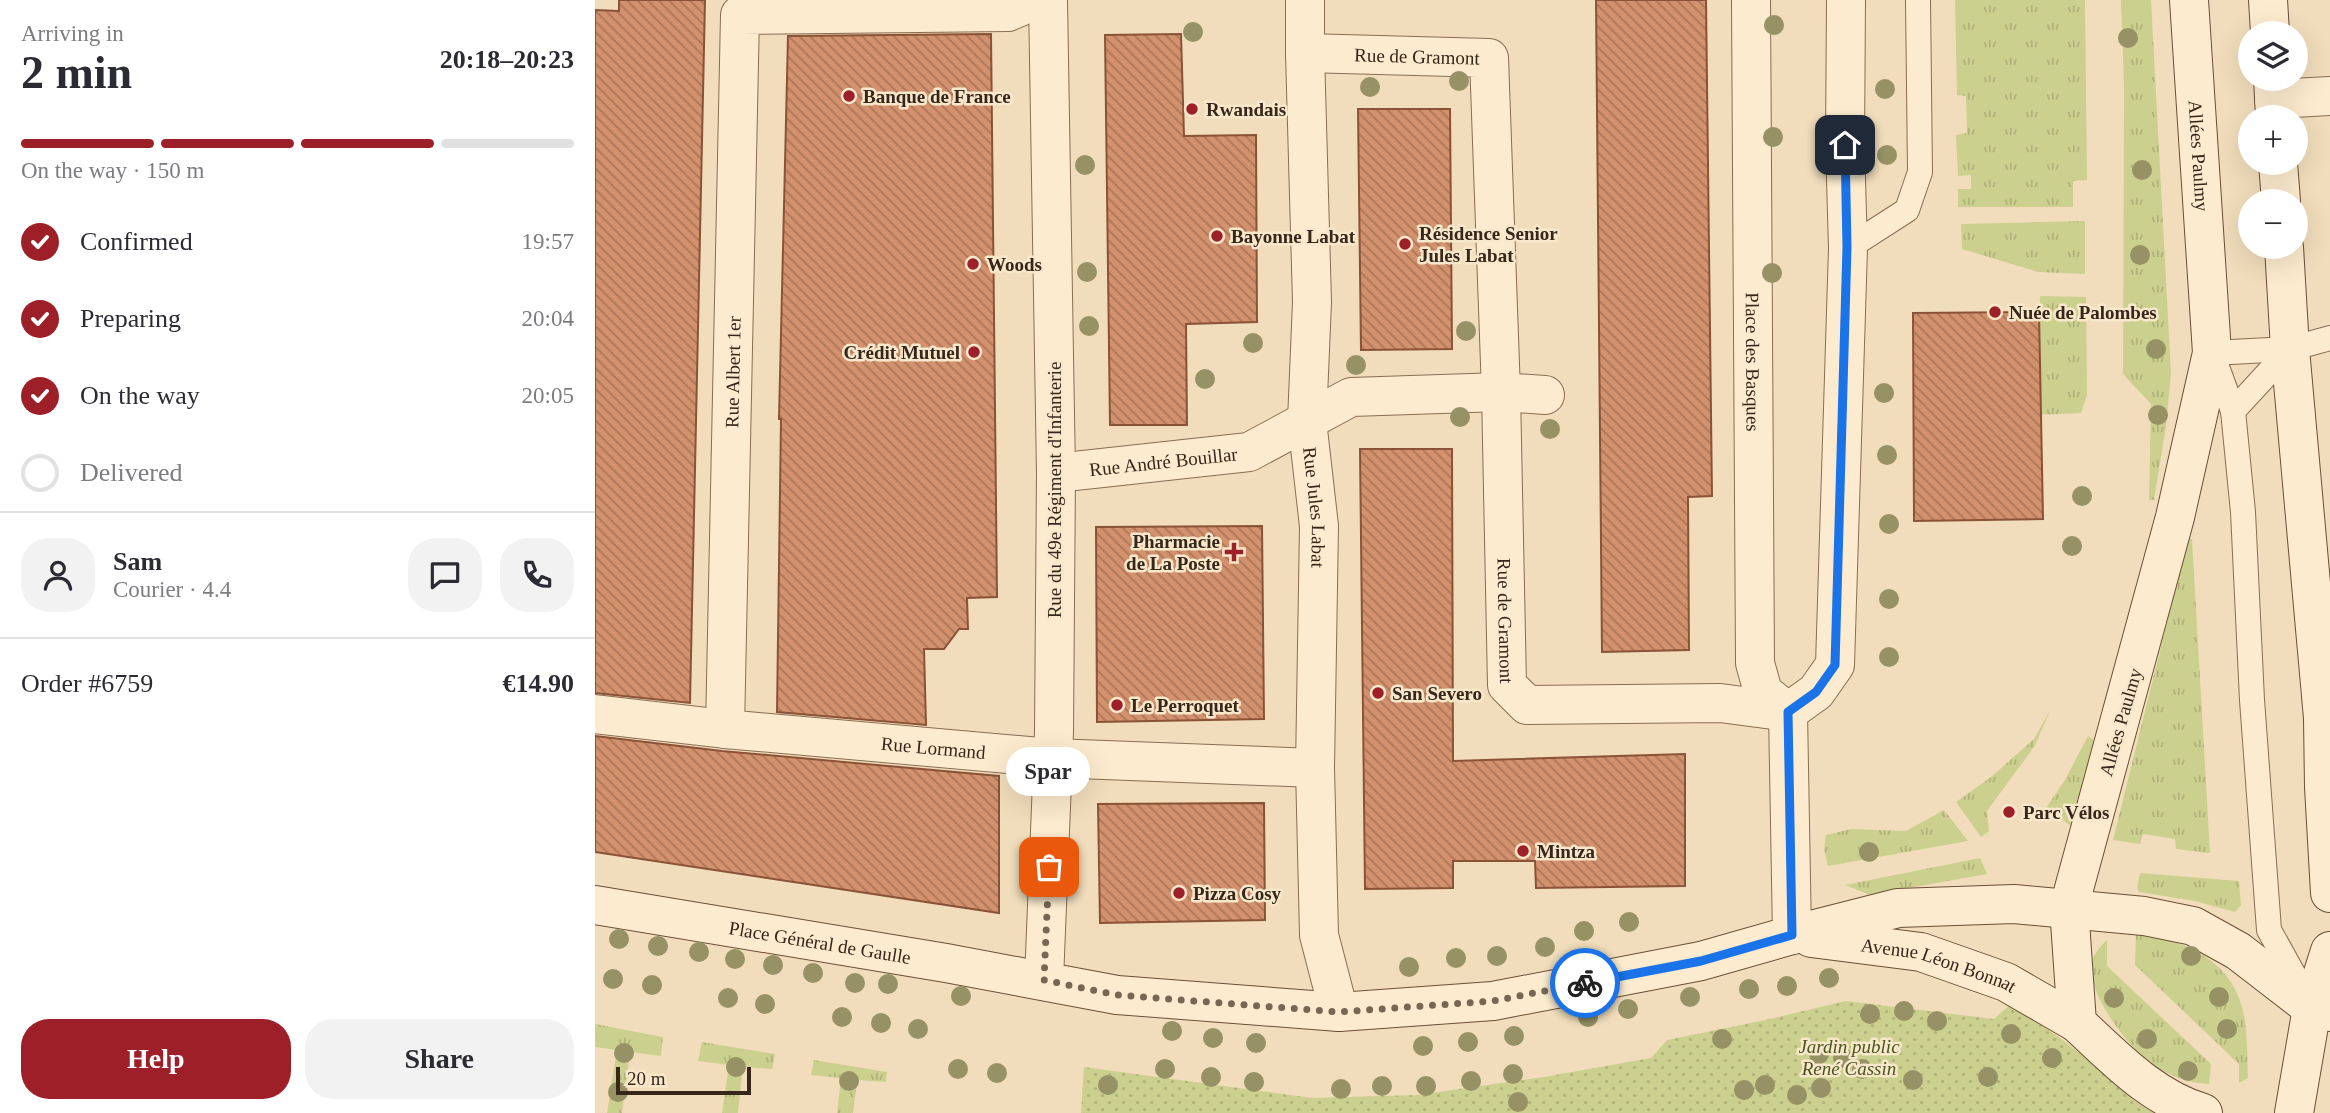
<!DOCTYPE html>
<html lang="en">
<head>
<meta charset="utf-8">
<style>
	:root { --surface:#fff; --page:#f2f2f3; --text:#2b2b33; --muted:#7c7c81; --line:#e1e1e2; --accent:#9d1f28 }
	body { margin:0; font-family:"Times New Roman",serif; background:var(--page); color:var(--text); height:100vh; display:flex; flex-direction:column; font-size:26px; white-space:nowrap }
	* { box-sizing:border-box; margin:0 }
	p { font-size:23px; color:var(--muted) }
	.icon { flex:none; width:38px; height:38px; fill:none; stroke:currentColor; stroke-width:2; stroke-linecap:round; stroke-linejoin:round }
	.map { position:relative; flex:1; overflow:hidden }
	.drawer { display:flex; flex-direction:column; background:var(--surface); width:595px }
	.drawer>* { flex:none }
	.controls { position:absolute; left:1643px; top:21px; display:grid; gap:14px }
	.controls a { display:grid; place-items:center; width:70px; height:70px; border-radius:50%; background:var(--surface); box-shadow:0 7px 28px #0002; font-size:35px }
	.scale { position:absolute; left:21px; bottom:18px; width:135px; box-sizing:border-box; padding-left:7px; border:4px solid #37261a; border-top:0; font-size:19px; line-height:24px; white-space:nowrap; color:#37261a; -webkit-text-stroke:5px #f8e8cb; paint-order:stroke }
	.pin { position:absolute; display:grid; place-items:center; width:60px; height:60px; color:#fff; margin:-30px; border-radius:14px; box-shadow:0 4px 10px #0006 }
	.courier { position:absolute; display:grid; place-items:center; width:70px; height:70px; margin:-35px; border:5px solid #1a73e8; border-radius:50%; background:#fff; color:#222; box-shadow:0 2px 9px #0007 }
	.bubble { position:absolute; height:49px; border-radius:24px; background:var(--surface); box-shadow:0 7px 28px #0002; font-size:23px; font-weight:700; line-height:49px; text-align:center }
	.headline em { font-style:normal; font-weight:700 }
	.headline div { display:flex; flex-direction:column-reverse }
	.headline { display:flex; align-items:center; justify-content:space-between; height:119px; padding:0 21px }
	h1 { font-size:46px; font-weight:700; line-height:52px }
	.bar { display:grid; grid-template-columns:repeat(4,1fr); gap:10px 7px; align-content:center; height:84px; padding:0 21px }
	.bar i { height:9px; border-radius:5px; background:var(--line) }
	.bar .on { background:var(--accent) }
	.bar p { grid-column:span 4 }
	.line { display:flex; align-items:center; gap:18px; padding:0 21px; border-top:2px solid var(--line) }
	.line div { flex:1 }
	.round { display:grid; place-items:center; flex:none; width:74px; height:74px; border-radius:28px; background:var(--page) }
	ol { padding:0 21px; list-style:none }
	li { display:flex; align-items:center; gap:21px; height:77px }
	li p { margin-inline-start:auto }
	li .icon { padding:7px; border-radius:50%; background:var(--accent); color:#fff; stroke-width:4 }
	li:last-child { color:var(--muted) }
	li i { width:38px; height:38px; border:4px solid var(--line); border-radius:50% }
	.cta { display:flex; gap:14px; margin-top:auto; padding:14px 21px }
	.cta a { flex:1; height:80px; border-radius:28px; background:var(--accent); color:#fff; font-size:28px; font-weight:700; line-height:80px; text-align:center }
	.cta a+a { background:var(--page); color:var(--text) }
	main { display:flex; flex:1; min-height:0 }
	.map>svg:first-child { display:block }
	.grass { fill:url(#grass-tufts) }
	.park { fill:url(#park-dots) }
	.building { fill:url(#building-back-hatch); stroke:#8a5337; stroke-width:2 }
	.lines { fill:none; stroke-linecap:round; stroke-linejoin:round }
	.service-casing { stroke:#896d54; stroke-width:26 }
	.minor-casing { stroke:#896d54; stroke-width:40 }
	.secondary-casing { stroke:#6b4e37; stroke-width:40 }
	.service { stroke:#fcebce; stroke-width:24 }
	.minor { stroke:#fcebce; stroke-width:38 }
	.secondary { stroke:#fcebce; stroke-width:38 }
	.tree { fill:#969265 }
	.done { stroke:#786652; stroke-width:7; stroke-dasharray:0 12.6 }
	.route { stroke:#1a73e8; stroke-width:9 }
	.poi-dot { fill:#9d1f28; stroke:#f8e8cb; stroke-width:2.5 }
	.labels { text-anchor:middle; stroke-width:5; stroke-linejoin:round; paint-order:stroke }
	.street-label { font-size:19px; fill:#37261a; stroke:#f8e8cb }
	.poi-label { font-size:19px; font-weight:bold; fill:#37261a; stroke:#f8e8cb; text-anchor:start }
	.park-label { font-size:19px; font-style:italic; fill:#4b551f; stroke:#f8e8cb }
</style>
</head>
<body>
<main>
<section class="drawer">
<div class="headline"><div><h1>2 min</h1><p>Arriving in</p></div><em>20:18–20:23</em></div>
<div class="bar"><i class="on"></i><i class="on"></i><i class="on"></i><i></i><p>On the way · 150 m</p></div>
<ol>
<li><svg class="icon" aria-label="check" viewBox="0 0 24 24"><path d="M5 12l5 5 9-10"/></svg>Confirmed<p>19:57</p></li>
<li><svg class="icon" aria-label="check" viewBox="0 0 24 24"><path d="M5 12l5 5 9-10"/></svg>Preparing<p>20:04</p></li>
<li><svg class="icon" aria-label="check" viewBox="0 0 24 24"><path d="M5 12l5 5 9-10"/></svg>On the way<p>20:05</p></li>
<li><i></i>Delivered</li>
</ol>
<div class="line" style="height:126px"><a class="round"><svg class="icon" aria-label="person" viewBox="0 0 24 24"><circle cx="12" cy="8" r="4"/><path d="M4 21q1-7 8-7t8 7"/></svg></a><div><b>Sam</b><p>Courier · 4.4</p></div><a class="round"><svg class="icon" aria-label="chat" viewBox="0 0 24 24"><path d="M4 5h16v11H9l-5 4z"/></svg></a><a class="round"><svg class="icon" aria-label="phone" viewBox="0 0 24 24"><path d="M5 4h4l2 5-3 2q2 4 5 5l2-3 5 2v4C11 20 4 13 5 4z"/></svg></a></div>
<div class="line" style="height:91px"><div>Order #6759</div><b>€14.90</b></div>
<div class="cta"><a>Help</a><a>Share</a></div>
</section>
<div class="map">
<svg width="1735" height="1113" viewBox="0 0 1735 1113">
	<defs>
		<pattern id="grass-tufts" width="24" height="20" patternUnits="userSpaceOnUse" patternTransform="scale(1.75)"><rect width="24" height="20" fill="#ccd08e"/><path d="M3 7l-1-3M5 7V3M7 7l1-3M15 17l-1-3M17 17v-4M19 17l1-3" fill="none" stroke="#b0b27a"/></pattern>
		<pattern id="park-dots" width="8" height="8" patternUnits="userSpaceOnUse" patternTransform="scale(1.75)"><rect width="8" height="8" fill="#ccd08e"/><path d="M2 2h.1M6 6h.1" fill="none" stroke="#b0b27a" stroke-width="1.8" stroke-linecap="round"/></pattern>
		<pattern id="building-back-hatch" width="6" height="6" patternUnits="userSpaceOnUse" patternTransform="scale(1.75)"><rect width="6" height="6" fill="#d3916d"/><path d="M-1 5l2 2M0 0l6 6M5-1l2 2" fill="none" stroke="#ac7659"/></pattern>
	</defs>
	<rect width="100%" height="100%" fill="#f1ddbb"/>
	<!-- grass -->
	<g class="grass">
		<path d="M1360 0H1490L1492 180 1478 181V207H1363V189H1376V175L1363 176 1361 135 1372 133 1371 96 1362 95Z"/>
		<path d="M1526 0H1556L1576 373 1571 426 1559 500H1554L1556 404 1528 374 1529 88Z"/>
		<path d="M1490 221V274L1443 272 1367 249 1366 224Z"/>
		<path d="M1445 296 1491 297 1492 395 1486 413 1441 415 1445 410Z"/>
		<path d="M1593 538 1597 539 1615 853 1581 849 1580 839 1548 834 1545 844 1518 840Z"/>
		<path d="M1456 709 1439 747 1392 811 1394 831 1386 837 1361 802 1396 777 1439 739Z"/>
		<path d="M1493 736 1500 741 1476 826 1451 808 1470 780Z"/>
		<path d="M1349 810 1373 841 1233 866 1229 849 1231 835 1256 829 1311 831Z"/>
		<path d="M1385 858 1392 874 1275 895 1250 885Z"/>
		<path d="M1545 873 1644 881 1646 905 1640 912 1600 901 1544 892 1542 888Z"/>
		<path d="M1541 935C1586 938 1634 958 1647 1007 1653 1030 1652 1054 1653 1078L1644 1083V1064L1540 965Z"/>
		<path d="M1512 940V966L1616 1064 1614 1084C1593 1083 1576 1076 1558 1065 1535 1050 1490 992 1497 962 1499 953 1505 947 1512 940Z"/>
		<path d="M0 1024 68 1037 66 1056 35 1052 27 1113H12L22 1050 0 1047Z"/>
		<path d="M107 1042 180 1054 177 1069 148 1067 143 1113H127L134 1065 103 1061Z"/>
		<path d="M219 1060 292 1072 291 1082 262 1080 258 1113H242L246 1078 216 1075Z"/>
	</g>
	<!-- park -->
	<path class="park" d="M1251 1001 1399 1019 1415 1005C1443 1022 1470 1040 1495 1062 1516 1080 1535 1099 1559 1113H486L489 1067 717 1098 822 1095 949 1077 1056 1058 1072 1040 1166 1021Z"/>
	<!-- building -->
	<g class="building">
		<path d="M24 0H110L95 703 0 693V10L24 11Z"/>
		<path d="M1001 0H1111L1117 496 1093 497 1094 650 1007 652Z"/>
		<path d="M396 34 402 597 372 598 373 629H364L349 649H329L331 725 182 712 186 419H184L193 36Z"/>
		<path d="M586 34 589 136 661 135 662 322 591 324 592 425H515L510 35Z"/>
		<path d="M763 109H855L857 349 766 350Z"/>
		<path d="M1444 312 1448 519 1319 521 1318 313Z"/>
		<path d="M765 449H857L858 761 1090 754V886L941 888 940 861H858V888L770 889Z"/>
		<path d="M667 526 669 719 502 722 501 527Z"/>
		<path d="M0 736 127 751 404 776V913L0 852Z"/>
		<path d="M669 803 670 920 505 923 503 804Z"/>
	</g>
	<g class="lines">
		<!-- service casing -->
		<g class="service-casing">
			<g id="service">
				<path d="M1253 248 1312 210 1325 172 1323 0"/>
				<path d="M1638 411 1695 349"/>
				<path d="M1710 995 1674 930 1657 700 1648 512 1638 411 1617 353 1695 349 1735 338"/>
			</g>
		</g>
		<!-- minor casing -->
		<g class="minor-casing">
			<g id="minor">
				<path id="s1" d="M710 0V53L717 302 712 421 724 526 720 768 724 935 744 1012"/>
				<path id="s2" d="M1156 0 1160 663 1168 692 1193 712"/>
				<path id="s3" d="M710 53 894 58 906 392 912 685 932 705 1125 703 1193 712"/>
				<path d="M1679 99 1735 96"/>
				<path id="s4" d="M461 473 654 452 756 397 906 392 950 395"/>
				<path d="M1193 712 1221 692 1240 665 1253 248 1250 145 1251 0"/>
				<path d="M1193 712 1197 935"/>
				<path id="s5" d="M0 714 130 729 457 758 720 768"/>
				<path id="s6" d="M130 729 145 15 413 12 441 0"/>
				<path d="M449 980 459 732 461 473 453 0"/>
			</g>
		</g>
		<!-- secondary casing -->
		<g class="secondary-casing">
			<g id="secondary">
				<path id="s7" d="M1594 0 1617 353 1580 517 1474 907 1482 1023C1520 1058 1557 1098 1608 1113"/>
				<path d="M1673 0 1675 33"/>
				<path d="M1678 79 1680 117"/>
				<path d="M1683 163 1686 201"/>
				<path d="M1689 247 1695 349 1728 718 1729 787 1735 893"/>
				<path id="s8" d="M0 905 351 963 522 995 744 1012 898 1001 1106 961 1197 935 1303 908 1419 904 1549 916 1598 926 1643 951 1717 1008 1735 1012"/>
				<path id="s9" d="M1216 938 1326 952 1411 982 1482 1023"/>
				<path d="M1699 1113 1717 1008 1735 951"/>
			</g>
		</g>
		<!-- service -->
		<use href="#service" class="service"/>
		<!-- minor -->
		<use href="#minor" class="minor"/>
		<!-- secondary -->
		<use href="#secondary" class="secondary"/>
	</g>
	<!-- trees -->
	<g class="tree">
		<circle cx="1179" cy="25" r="10"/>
		<circle cx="598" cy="32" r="10"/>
		<circle cx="1533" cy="38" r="10"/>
		<circle cx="864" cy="81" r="10"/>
		<circle cx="775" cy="87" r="10"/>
		<circle cx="1290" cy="89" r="10"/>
		<circle cx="1178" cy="137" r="10"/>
		<circle cx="1292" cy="155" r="10"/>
		<circle cx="490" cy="165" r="10"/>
		<circle cx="1547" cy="170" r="10"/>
		<circle cx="1545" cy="255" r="10"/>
		<circle cx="492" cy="272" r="10"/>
		<circle cx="1177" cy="273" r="10"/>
		<circle cx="494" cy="326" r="10"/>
		<circle cx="871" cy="331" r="10"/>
		<circle cx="658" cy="343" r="10"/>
		<circle cx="1561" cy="349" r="10"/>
		<circle cx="761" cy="365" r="10"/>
		<circle cx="610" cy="379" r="10"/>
		<circle cx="1289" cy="393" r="10"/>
		<circle cx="1563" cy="415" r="10"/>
		<circle cx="865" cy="417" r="10"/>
		<circle cx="955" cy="429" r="10"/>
		<circle cx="1292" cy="455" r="10"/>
		<circle cx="1487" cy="496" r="10"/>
		<circle cx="1294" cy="524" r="10"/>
		<circle cx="1477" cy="546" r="10"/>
		<circle cx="1294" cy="599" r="10"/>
		<circle cx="1294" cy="657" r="10"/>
		<circle cx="1274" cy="852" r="10"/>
		<circle cx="1034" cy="922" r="10"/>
		<circle cx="989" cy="931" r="10"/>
		<circle cx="24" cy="939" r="10"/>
		<circle cx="63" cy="946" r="10"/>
		<circle cx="950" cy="947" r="10"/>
		<circle cx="104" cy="952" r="10"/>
		<circle cx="902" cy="956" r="10"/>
		<circle cx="1596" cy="956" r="10"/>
		<circle cx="861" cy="958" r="10"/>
		<circle cx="140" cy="959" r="10"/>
		<circle cx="178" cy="965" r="10"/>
		<circle cx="814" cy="967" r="10"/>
		<circle cx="218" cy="973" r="10"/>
		<circle cx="1234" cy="978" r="10"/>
		<circle cx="18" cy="979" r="10"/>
		<circle cx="260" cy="983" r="10"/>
		<circle cx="293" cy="984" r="10"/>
		<circle cx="57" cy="985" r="10"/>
		<circle cx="1192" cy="986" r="10"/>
		<circle cx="1154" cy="989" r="10"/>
		<circle cx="366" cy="996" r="10"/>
		<circle cx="1095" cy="997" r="10"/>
		<circle cx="1624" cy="997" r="10"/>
		<circle cx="133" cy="998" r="10"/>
		<circle cx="1519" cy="998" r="10"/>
		<circle cx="170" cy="1004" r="10"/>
		<circle cx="1033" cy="1009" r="10"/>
		<circle cx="1309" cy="1011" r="10"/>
		<circle cx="1275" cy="1014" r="10"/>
		<circle cx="247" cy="1017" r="10"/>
		<circle cx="993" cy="1017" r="10"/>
		<circle cx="1342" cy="1021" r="10"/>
		<circle cx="286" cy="1023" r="10"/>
		<circle cx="323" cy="1029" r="10"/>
		<circle cx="1632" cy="1029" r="10"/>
		<circle cx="577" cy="1031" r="10"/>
		<circle cx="1416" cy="1034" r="10"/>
		<circle cx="919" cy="1036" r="10"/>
		<circle cx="618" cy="1038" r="10"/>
		<circle cx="1127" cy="1039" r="10"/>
		<circle cx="1552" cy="1039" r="10"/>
		<circle cx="873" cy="1042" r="10"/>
		<circle cx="661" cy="1043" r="10"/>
		<circle cx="828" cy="1046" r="10"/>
		<circle cx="29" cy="1053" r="10"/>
		<circle cx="1224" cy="1054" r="10"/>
		<circle cx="1248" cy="1058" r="10"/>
		<circle cx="1457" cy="1058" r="10"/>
		<circle cx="141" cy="1067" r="10"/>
		<circle cx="363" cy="1069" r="10"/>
		<circle cx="570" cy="1069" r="10"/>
		<circle cx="1267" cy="1069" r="10"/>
		<circle cx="1593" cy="1071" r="10"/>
		<circle cx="402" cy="1073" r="10"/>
		<circle cx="918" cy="1074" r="10"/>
		<circle cx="616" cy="1077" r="10"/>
		<circle cx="1393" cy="1077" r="10"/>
		<circle cx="1318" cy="1080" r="10"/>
		<circle cx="254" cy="1081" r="10"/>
		<circle cx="876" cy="1081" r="10"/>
		<circle cx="659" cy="1082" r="10"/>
		<circle cx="513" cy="1085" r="10"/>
		<circle cx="1170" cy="1085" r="10"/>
		<circle cx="787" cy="1086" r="10"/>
		<circle cx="831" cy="1086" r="10"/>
		<circle cx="1226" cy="1088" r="10"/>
		<circle cx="746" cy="1089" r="10"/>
		<circle cx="1149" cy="1090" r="10"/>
		<circle cx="23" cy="1092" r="10"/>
		<circle cx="1202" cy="1095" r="10"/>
		<circle cx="923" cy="1102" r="10"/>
	</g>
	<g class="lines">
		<!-- done -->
		<path class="done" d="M454 867 449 980 522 995 744 1012 898 1001 990 983"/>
		<!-- route -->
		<path class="route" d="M990 983 1106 961 1197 935 1193 712 1221 692 1240 665 1252 247 1250 145"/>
	</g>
	<!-- markers -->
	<g class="poi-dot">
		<circle cx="254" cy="96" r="7"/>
		<circle cx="597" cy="109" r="7"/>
		<circle cx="622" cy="236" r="7"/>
		<circle cx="810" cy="244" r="7"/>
		<circle cx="378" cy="264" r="7"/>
		<circle cx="1400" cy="312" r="7"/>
		<circle cx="379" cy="352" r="7"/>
		<path d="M635.5 541.5h7v7h7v7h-7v7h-7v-7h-7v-7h7z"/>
		<circle cx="783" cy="693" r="7"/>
		<circle cx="522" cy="705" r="7"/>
		<circle cx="1414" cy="812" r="7"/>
		<circle cx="928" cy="851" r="7"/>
		<circle cx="584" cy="893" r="7"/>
	</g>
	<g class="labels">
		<!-- street labels -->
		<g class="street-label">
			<text dy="7" stroke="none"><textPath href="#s3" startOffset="112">Rue de Gramont</textPath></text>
			<text dy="7" stroke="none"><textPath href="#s7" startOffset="156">Allées Paulmy</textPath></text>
			<text dy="7" stroke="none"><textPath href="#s2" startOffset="362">Place des Basques</textPath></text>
			<text dy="7" stroke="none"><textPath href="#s6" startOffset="357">Rue Albert 1er</textPath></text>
			<text dy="7" stroke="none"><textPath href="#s4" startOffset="108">Rue André Bouillar</textPath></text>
			<text transform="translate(459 490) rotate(-90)" y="7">Rue du 49e Régiment d'Infanterie</text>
			<text dy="7" stroke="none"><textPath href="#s1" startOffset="508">Rue Jules Labat</textPath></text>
			<text dy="7" stroke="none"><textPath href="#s3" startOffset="747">Rue de Gramont</textPath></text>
			<text transform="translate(1525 722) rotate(-74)" y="7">Allées Paulmy</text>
			<text dy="7" stroke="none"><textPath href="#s5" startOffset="340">Rue Lormand</textPath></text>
			<text dy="7" stroke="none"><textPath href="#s8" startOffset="228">Place Général de Gaulle</textPath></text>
			<text dy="7" stroke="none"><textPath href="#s9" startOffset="131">Avenue Léon Bonnat</textPath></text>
		</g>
		<!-- poi labels -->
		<g class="poi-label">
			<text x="268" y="103">Banque de France</text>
			<text x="611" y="116">Rwandais</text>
			<text x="824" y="240">Résidence Senior<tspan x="824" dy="22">Jules Labat</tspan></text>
			<text x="636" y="243">Bayonne Labat</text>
			<text x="392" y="271">Woods</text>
			<text x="1414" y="319">Nuée de Palombes</text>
			<text x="365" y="359" text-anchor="end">Crédit Mutuel</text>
			<text x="625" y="548" text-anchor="end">Pharmacie<tspan x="625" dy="22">de La Poste</tspan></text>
			<text x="797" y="700">San Severo</text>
			<text x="536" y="712">Le Perroquet</text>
			<text x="1428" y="819">Parc Vélos</text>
			<text x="942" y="858">Mintza</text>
			<text x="598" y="900">Pizza Cosy</text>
		</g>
		<!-- park labels -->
		<g class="park-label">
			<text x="1254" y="1053">Jardin public<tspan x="1254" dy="22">René Cassin</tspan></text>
		</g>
	</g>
</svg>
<div class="controls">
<a><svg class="icon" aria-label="layers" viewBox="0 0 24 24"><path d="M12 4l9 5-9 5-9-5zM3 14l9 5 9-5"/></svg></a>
<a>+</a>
<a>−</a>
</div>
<div class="scale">20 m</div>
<div class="pin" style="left:454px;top:867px;background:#ea580c"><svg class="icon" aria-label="bag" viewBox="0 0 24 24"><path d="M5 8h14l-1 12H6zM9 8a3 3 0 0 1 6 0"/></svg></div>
<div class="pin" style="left:1250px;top:145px;background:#1f2937"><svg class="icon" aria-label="home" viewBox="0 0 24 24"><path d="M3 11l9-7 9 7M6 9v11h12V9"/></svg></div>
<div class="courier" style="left:990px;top:983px"><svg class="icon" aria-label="bike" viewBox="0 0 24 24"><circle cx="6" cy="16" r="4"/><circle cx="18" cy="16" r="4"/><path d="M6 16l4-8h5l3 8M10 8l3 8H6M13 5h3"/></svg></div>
<div class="bubble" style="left:411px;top:747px;width:84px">Spar</div>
</div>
</main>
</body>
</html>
